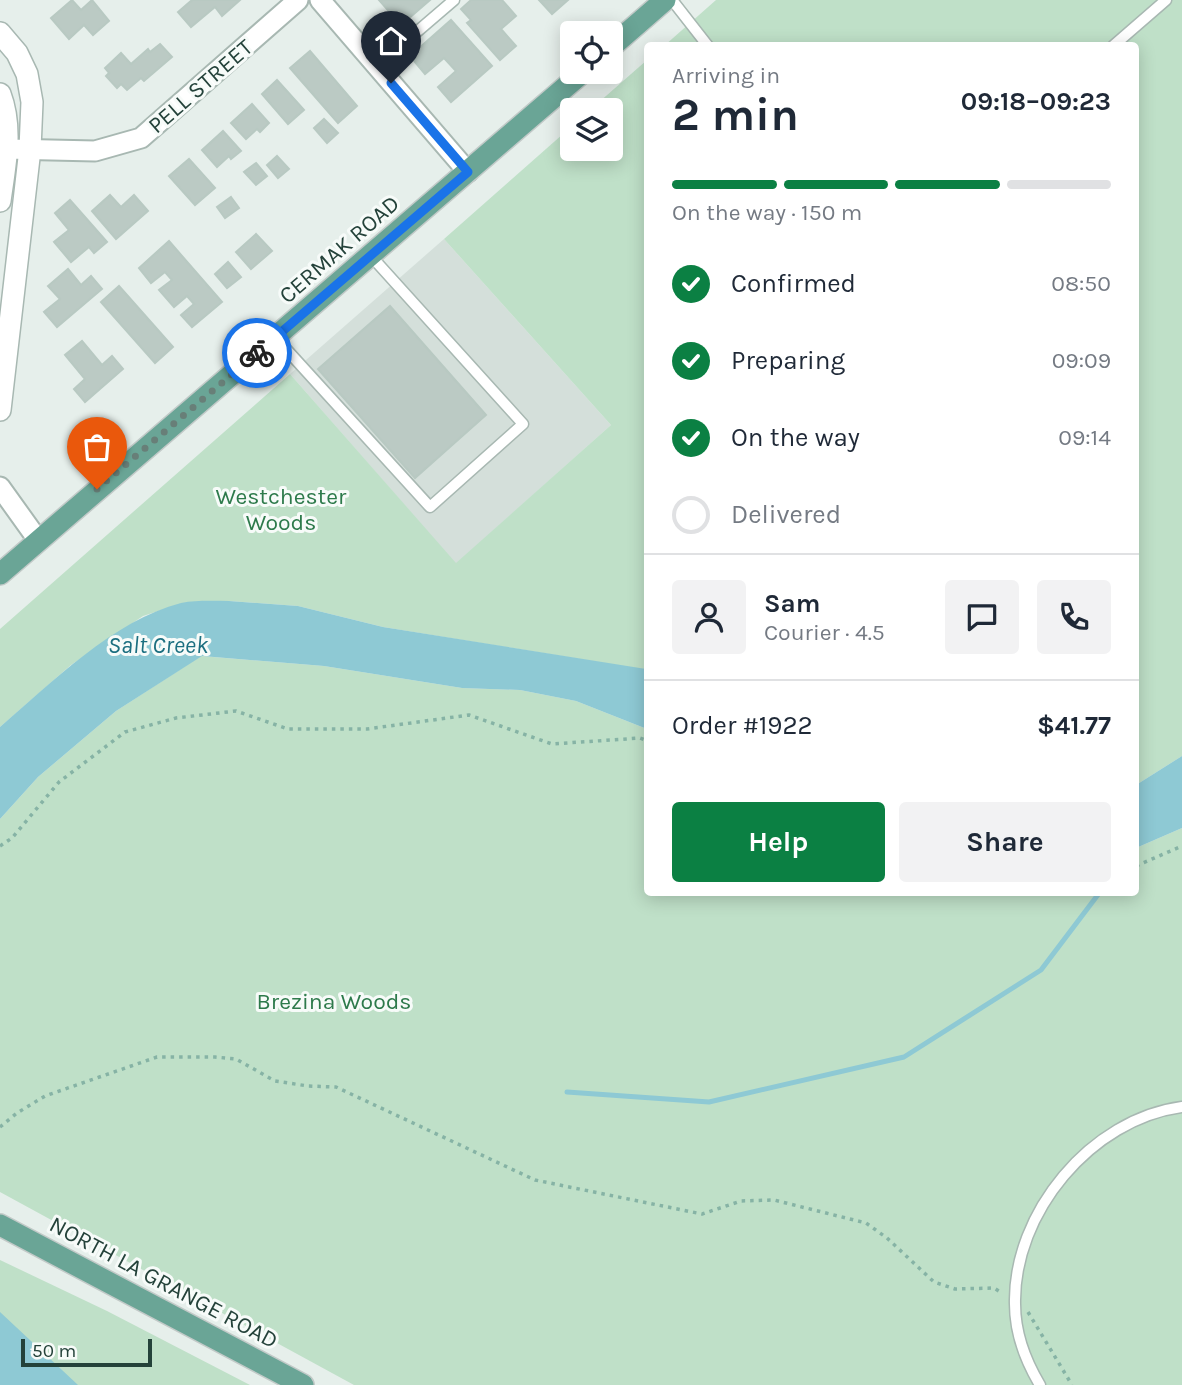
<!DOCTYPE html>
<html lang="en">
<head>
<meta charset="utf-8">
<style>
	:root { --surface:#fff; --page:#f2f2f3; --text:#1f2937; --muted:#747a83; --line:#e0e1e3; --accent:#0b8043 }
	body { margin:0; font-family:Karla,sans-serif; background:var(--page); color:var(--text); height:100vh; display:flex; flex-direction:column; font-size:26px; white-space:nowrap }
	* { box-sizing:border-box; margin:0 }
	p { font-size:23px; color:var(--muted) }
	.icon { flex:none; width:38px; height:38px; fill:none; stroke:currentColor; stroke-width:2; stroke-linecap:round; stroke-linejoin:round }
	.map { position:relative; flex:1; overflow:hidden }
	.sheet { position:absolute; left:644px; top:42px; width:495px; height:854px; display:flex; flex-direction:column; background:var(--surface); border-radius:7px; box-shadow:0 4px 18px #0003 }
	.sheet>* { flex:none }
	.controls { position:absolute; left:560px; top:21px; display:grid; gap:14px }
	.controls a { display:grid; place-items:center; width:63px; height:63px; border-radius:7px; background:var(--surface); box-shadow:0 4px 18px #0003; font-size:35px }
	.scale { position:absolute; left:21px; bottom:18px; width:131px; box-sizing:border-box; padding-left:7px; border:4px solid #24423a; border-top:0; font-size:19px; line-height:24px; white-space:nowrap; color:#24423a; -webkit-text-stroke:5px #f7fbf9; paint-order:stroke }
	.pin { position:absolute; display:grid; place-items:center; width:60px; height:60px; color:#fff; margin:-72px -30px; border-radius:50% 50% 50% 0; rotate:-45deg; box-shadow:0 0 7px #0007 }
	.pin .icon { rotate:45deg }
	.courier { position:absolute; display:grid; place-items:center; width:70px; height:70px; margin:-35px; border:5px solid #1a73e8; border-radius:50%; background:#fff; color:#222; box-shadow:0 2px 9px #0007 }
	.headline em { font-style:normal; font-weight:700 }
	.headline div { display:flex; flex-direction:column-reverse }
	.headline { display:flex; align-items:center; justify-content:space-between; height:119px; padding:0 28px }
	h1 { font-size:46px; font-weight:700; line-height:52px }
	.bar { display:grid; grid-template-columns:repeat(4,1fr); gap:10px 7px; align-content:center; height:84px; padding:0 28px }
	.bar i { height:9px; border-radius:5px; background:var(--line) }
	.bar .active { background:var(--accent) }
	.bar p { grid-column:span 4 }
	.line { display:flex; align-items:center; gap:18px; padding:0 28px; border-top:2px solid var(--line) }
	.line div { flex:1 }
	.round { display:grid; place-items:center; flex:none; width:74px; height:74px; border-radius:7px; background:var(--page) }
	ol { padding:0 28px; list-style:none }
	li { display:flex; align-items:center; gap:21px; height:77px }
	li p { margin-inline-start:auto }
	li .icon { padding:7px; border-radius:50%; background:var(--accent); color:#fff; stroke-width:4 }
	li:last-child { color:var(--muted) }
	li i { width:38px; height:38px; border:4px solid var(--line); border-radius:50% }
	.cta { display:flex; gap:14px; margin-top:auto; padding:14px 28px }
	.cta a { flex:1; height:80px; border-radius:7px; background:var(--accent); color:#fff; font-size:28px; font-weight:700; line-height:80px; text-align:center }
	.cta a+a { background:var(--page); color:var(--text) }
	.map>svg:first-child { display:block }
	.built { fill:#d4dfda }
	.green { fill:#bfe0c8 }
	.water { fill:#8ec9d4 }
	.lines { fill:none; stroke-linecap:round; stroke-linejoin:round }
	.stream { stroke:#8ec9d4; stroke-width:5 }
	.building { fill:#bbcac4; stroke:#b8c9c2; stroke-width:2 }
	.service-casing { stroke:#a8b8b2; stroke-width:13 }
	.minor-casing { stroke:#a8b8b2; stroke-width:23 }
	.tertiary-casing { stroke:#a8b8b2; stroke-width:24 }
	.primary-casing { stroke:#c2cac8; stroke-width:24 }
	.path { stroke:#86b3a5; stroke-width:3.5; stroke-dasharray:3.5 5; stroke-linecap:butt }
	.service { stroke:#fff; stroke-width:10 }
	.minor { stroke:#fff; stroke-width:19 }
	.tertiary { stroke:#fff; stroke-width:21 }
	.primary { stroke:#6aa596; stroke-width:21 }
	.done { stroke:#687f78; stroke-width:7; stroke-dasharray:0 12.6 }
	.route { stroke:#1a73e8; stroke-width:9 }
	.labels { text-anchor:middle; stroke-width:6; stroke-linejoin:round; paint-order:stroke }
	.street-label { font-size:23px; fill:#24423a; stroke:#f7fbf9 }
	.park-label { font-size:23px; fill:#2d7a4b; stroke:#f7fbf9 }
	.water-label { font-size:24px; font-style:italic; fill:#1c6f80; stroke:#f7fbf9 }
</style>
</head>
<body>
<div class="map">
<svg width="1182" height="1385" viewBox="0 0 1182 1385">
	<rect width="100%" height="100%" fill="#e6efeb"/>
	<!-- built -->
	<path class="built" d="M444 239 611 425 456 564 290 374Z"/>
	<!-- green -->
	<g class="green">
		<path d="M716 0H1182V756L1136 785V46H664Z"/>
		<path d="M647 60V670L383 627 298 606 229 601 183 603 143 616 71 665 0 727V629L290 374 456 563 611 425 444 239 572 126V149H611V110H590Z"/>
		<path d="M201 656 324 666 462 688 520 690 576 701 647 729 648 892H1136V848L1182 828V1385H354L0 1192V819L38 777 116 711Z"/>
		<path d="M0 1260 107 1311 250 1385H0Z"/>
	</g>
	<!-- water -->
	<g class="water">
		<path d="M229 601 298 606 383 627 646 669 647 729 576 701 520 690 462 688 324 666 202 656 116 711 38 777 0 819V727C51 683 114 620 181 603 196 600 214 601 229 601Z"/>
		<path d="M1182 756V828L1136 848V785Z"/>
		<path d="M0 1312 78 1385H0Z"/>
	</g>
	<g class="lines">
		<!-- stream -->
		<path class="stream" d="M567 1092 709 1102 904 1057 1041 970 1100 892"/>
	</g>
	<!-- building -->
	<g class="building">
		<path d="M72 0 81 10 92 0 109 21 93 35 84 25 69 39 51 18Z"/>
		<path d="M192 0H240L222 16 215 7 191 27 178 12Z"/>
		<path d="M379 0H430L401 25Z"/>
		<path d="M471 0H502L516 16 501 29 516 46 500 60 467 23 471 20 461 9Z"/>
		<path d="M539 0H568L552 14Z"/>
		<path d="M451 20 492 66 451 102 438 87 456 71 444 58 425 74 410 56Z"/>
		<path d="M160 44 172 57 144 81 141 78 127 90 121 84 117 88 106 76 109 73 105 68 121 53 131 64 148 49 150 52Z"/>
		<path d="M310 51 357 106 338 123 290 68Z"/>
		<path d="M277 80 304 110 288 124 262 94Z"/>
		<path d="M252 104 269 123 260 132 257 129 246 139 231 123Z"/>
		<path d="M324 119 338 133 327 143 314 128Z"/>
		<path d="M223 131 241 151 231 159 229 156 217 167 202 150Z"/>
		<path d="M277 156 289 169 278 178 267 165Z"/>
		<path d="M189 159 215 188 195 205 169 176Z"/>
		<path d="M256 163 267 176 256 185 244 172Z"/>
		<path d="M110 195 121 207 134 195 148 211 116 239 92 211Z"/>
		<path d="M231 197 239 208 225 218 217 207Z"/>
		<path d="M70 200 107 242 94 253 89 247 71 262 54 242 69 230 55 213Z"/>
		<path d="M256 234 272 251 251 269 236 252Z"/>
		<path d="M169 241 222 302 192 327 181 315 194 304 187 296 174 307 159 290 172 280 165 272 151 283 139 268Z"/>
		<path d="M228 262 241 277 227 288 215 274Z"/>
		<path d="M68 269 81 285 91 276 102 289 57 327 44 312 60 299 48 286Z"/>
		<path d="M119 286 173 347 155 363 101 302Z"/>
		<path d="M390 306 486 415 415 478 318 369Z"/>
		<path d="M82 341 102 365 112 356 123 369 85 402 74 389 85 379 65 355Z"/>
	</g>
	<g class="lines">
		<!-- service casing -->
		<g class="service-casing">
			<g id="service">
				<path d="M672 0 708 46"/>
				<path d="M1113 46 1166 0"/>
				<path d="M377 66 454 0"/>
				<path d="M276 338 430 507 523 424 371 256"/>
				<path d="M1040 1385C1025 1360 1015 1333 1015 1304 1013 1213 1091 1119 1182 1107"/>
			</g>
		</g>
		<!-- minor casing -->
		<g class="minor-casing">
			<g id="minor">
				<path d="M320 0 468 172"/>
				<path d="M7 149 95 151 141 138 298 0"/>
				<path d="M0 487 38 540"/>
			</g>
		</g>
		<!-- tertiary casing -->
		<g class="tertiary-casing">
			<g id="tertiary">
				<path d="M0 33 17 53 27 74 32 102 30 149 0 410"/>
				<path d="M0 94C13 128 5 165 0 201"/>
			</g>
		</g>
		<!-- primary casing -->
		<g class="primary-casing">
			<g id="primary">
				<path d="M611 47 665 0"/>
				<path d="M0 574 583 72"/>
				<path d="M0 1225 303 1385"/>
			</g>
		</g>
		<!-- path -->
		<g class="path">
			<path d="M0 846 12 838 59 782 125 732 176 718 236 711 288 729H367L469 715 552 744 640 738 648 741"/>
			<path d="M1136 866 1182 846"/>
			<path d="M0 1127 17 1113 45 1096 157 1057H215L236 1059 275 1081 308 1086 336 1087 535 1180 702 1214 741 1201 774 1200 866 1223 887 1238 934 1282 955 1289 994 1288 1002 1293"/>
			<path d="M1028 1312 1072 1385"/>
		</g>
		<!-- service -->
		<use href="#service" class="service"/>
		<!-- minor -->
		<use href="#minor" class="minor"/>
		<!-- tertiary -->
		<use href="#tertiary" class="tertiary"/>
		<!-- primary -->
		<use href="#primary" class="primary"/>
	</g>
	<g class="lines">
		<!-- done -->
		<path class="done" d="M97 489 257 353"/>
		<!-- route -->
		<path class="route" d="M257 353 468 172 391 83"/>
	</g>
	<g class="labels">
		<!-- street labels -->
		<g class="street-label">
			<text transform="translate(200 86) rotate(-41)" y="8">PELL STREET</text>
			<text transform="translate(339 249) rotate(-41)" y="8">CERMAK ROAD</text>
			<text transform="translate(164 1282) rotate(28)" y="8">NORTH LA GRANGE ROAD</text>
		</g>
		<!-- park labels -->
		<g class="park-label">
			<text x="281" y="504">Westchester<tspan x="281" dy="26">Woods</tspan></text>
			<text x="334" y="1009">Brezina Woods</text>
		</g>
		<!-- water labels -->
		<g class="water-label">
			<text x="158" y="653">Salt Creek</text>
		</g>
	</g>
</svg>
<div class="controls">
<a><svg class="icon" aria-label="locate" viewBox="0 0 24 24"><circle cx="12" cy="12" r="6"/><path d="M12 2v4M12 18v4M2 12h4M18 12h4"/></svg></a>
<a><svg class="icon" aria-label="layers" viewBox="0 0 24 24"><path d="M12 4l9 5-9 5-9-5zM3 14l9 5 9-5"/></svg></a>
</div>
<div class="scale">50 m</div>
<div class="pin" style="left:97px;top:489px;background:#ea580c"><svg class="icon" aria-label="bag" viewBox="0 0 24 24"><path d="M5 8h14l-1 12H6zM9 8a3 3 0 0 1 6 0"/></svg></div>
<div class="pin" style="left:391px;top:83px;background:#1f2937"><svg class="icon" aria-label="home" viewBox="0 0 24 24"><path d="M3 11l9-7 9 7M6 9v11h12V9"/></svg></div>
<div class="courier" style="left:257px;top:353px"><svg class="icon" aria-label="bike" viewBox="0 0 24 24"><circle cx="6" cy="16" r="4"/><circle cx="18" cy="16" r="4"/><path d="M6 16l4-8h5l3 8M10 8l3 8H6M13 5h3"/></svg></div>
<section class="sheet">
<div class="headline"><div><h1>2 min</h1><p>Arriving in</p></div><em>09:18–09:23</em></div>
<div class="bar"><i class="active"></i><i class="active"></i><i class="active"></i><i></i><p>On the way · 150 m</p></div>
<ol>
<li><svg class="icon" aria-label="check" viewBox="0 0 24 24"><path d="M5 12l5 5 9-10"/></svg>Confirmed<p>08:50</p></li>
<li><svg class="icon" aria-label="check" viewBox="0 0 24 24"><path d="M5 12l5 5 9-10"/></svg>Preparing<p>09:09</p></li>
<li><svg class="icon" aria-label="check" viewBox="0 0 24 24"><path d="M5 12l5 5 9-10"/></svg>On the way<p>09:14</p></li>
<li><i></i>Delivered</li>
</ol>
<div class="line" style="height:126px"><a class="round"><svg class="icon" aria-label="person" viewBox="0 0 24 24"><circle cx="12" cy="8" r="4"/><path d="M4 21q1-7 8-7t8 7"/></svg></a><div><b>Sam</b><p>Courier · 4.5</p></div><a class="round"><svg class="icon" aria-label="chat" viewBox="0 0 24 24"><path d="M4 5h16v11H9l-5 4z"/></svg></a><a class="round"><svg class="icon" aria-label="phone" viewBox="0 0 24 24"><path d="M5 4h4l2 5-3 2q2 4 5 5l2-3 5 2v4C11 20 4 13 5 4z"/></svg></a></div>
<div class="line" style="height:91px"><div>Order #1922</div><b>$41.77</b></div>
<div class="cta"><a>Help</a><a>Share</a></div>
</section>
</div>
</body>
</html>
